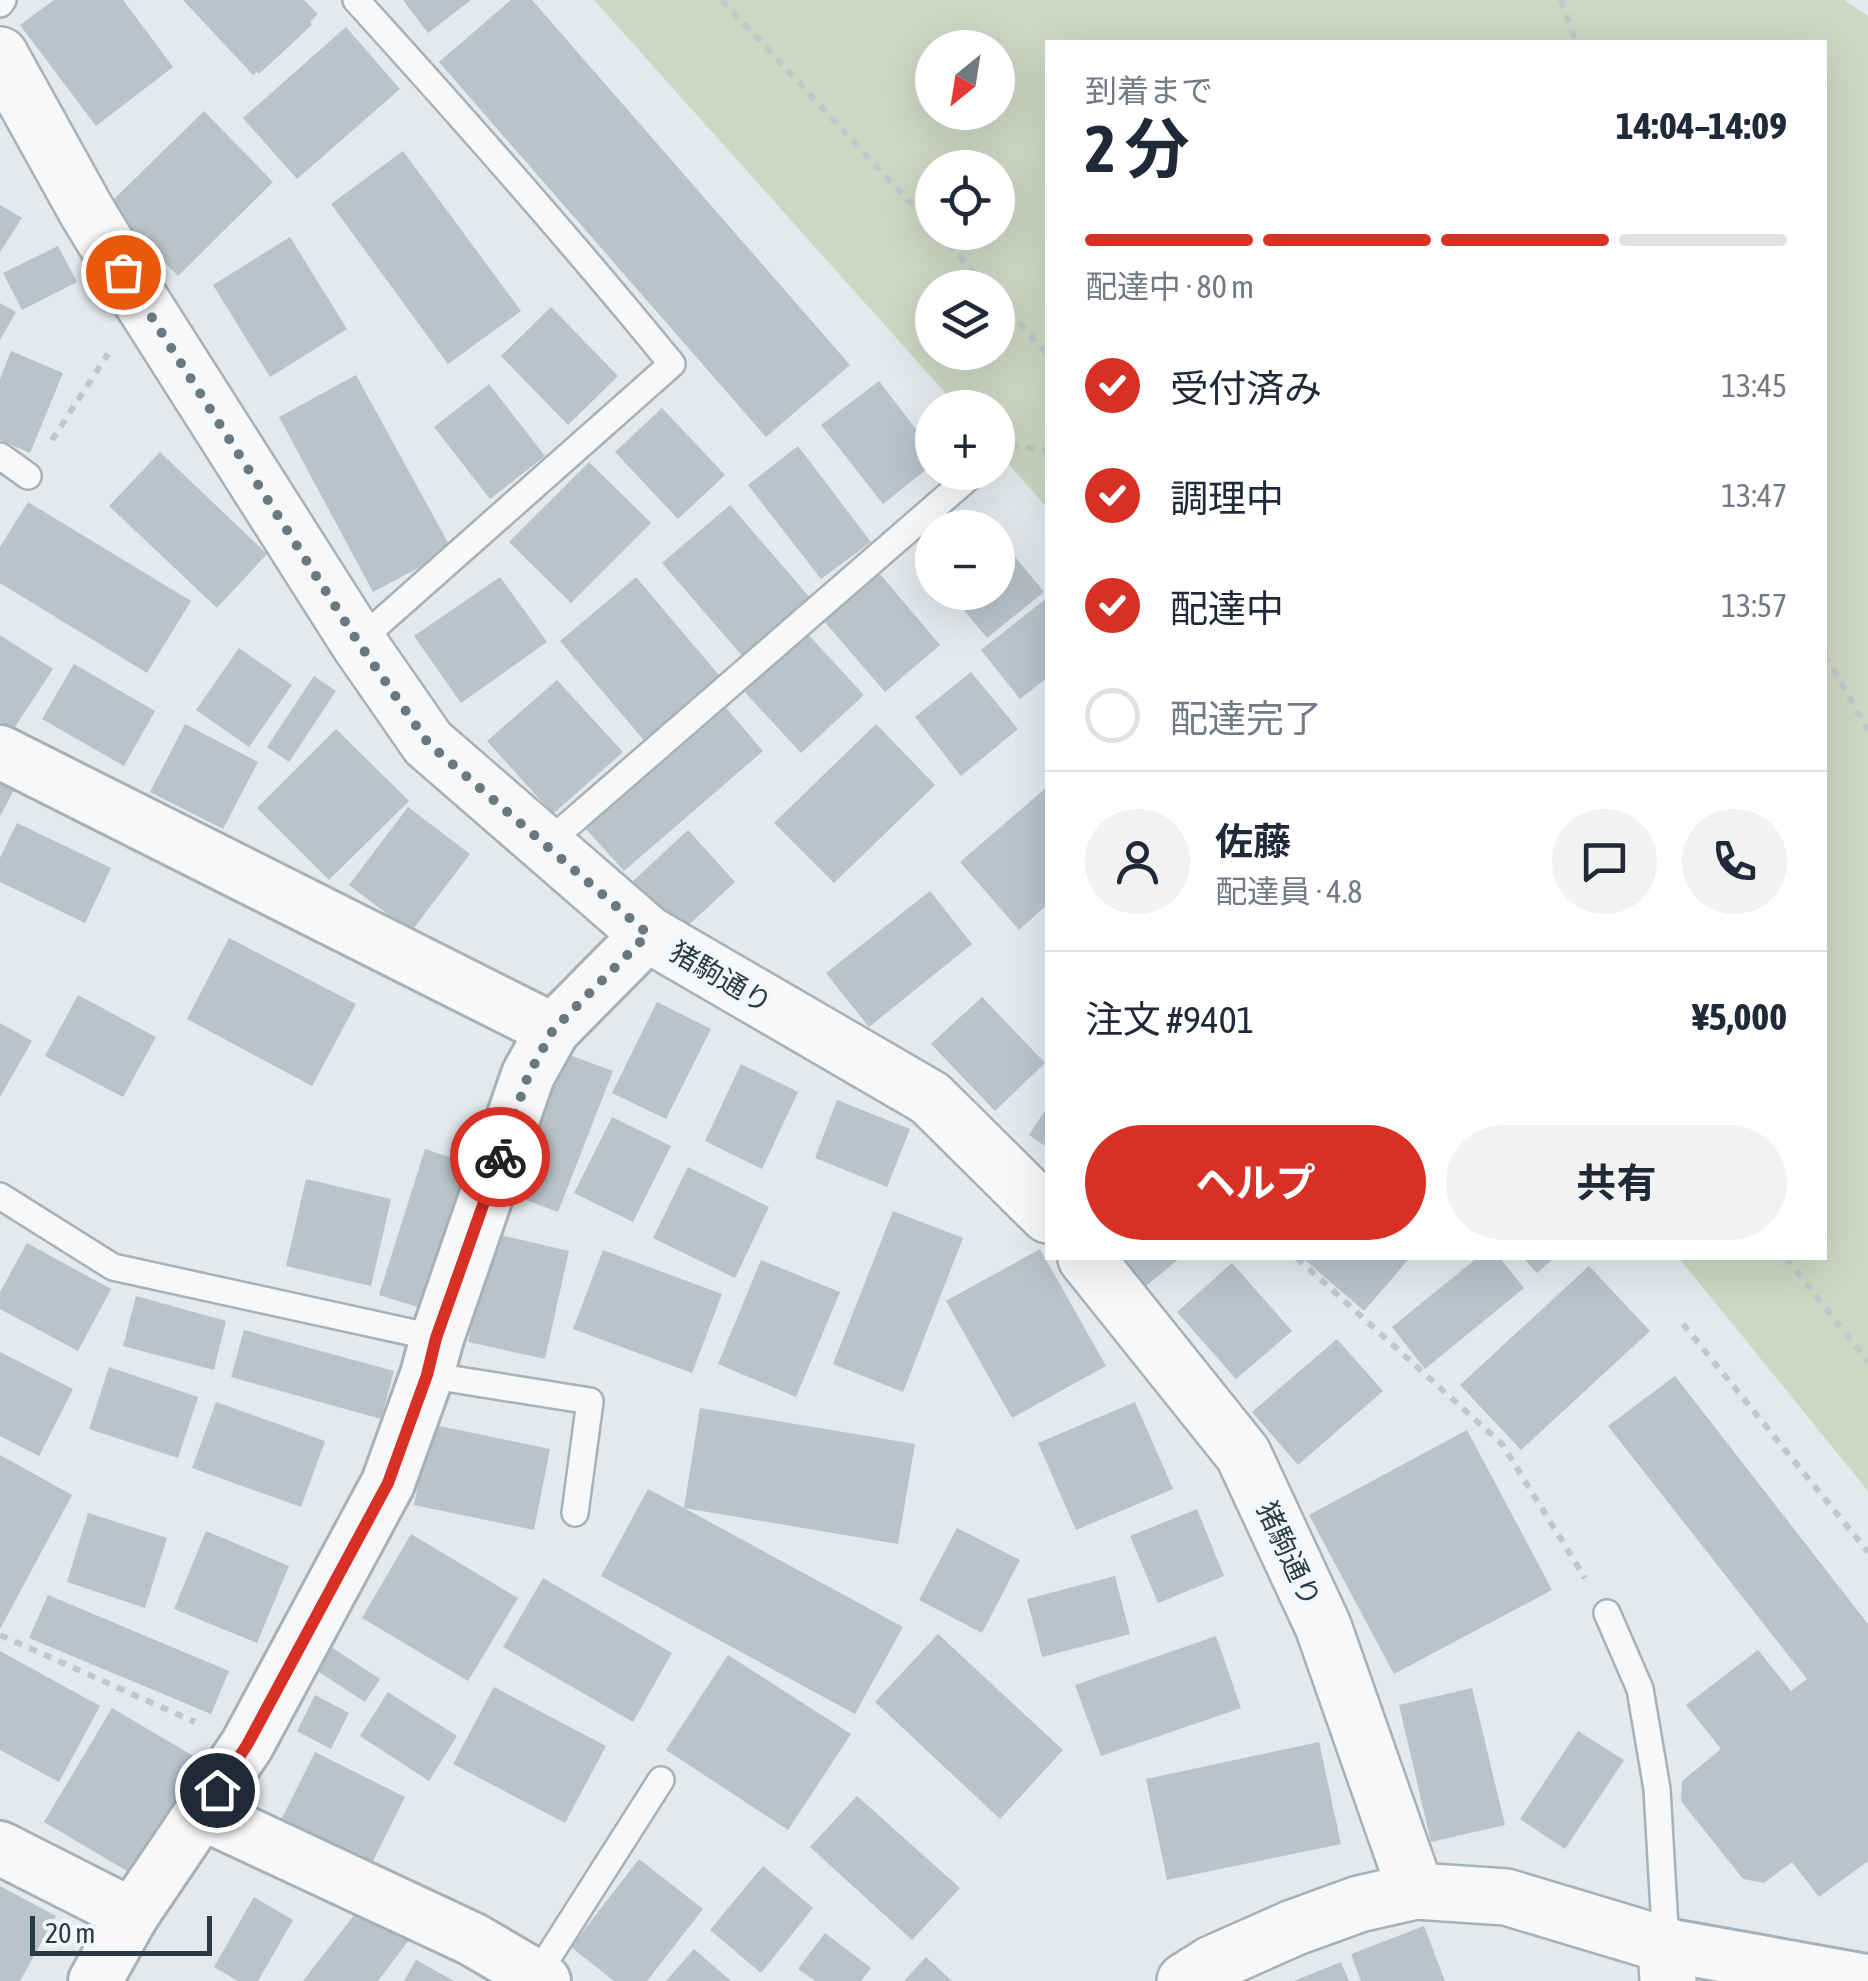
<!DOCTYPE html>
<html lang="ja">
<head>
<meta charset="utf-8">
<style>
	:root { --surface:#fff; --page:#f2f2f3; --text:#1f2937; --muted:#747a83; --line:#e0e1e3; --accent:#d93025 }
	body { margin:0; font-family:"Asap Condensed","Noto Sans JP",sans-serif; background:var(--page); color:var(--text); height:100vh; display:flex; flex-direction:column; font-size:38px; white-space:nowrap }
	* { box-sizing:border-box; margin:0 }
	p { font-size:32px; color:var(--muted) }
	.icon { flex:none; width:55px; height:55px; fill:none; stroke:currentColor; stroke-width:2; stroke-linecap:round; stroke-linejoin:round }
	.map { position:relative; flex:1; overflow:hidden }
	.panel { position:absolute; left:1045px; top:40px; width:782px; height:1220px; display:flex; flex-direction:column; background:var(--surface); border-radius:0px; box-shadow:0 10px 40px #0002 }
	.panel>* { flex:none }
	.needle { width:65px; rotate:210deg }
	.buttons { position:absolute; left:915px; top:30px; display:grid; gap:20px }
	.buttons a { display:grid; place-items:center; width:100px; height:100px; border-radius:50%; background:var(--surface); box-shadow:0 10px 40px #0002; font-size:50px }
	.scale { position:absolute; left:30px; bottom:25px; width:182px; box-sizing:border-box; padding-left:10px; border:5px solid #293b46; border-top:0; font-size:28px; line-height:35px; white-space:nowrap; color:#293b46; -webkit-text-stroke:8px #f3f7f9; paint-order:stroke }
	.pin { position:absolute; display:grid; place-items:center; width:85px; height:85px; color:#fff; margin:-42px; border:5px solid #fff; border-radius:50%; box-shadow:0 2px 10px #0007 }
	.courier { position:absolute; display:grid; place-items:center; width:100px; height:100px; margin:-50px; border:8px solid #d93025; border-radius:50%; background:#fff; color:#222; box-shadow:0 2px 12px #0007 }
	.overview em { font-style:normal; font-weight:700 }
	.overview div { display:flex; flex-direction:column-reverse }
	.overview { display:flex; align-items:center; justify-content:space-between; height:170px; padding:0 40px }
	h1 { font-size:65px; font-weight:700; line-height:75px }
	.bar { display:grid; grid-template-columns:repeat(4,1fr); gap:15px 10px; align-content:center; height:120px; padding:0 40px }
	.bar i { height:12px; border-radius:8px; background:var(--line) }
	.bar .selected { background:var(--accent) }
	.bar p { grid-column:span 4 }
	.line { display:flex; align-items:center; gap:25px; padding:0 40px; border-top:2px solid var(--line) }
	.line div { flex:1 }
	.round { display:grid; place-items:center; flex:none; width:105px; height:105px; border-radius:52px; background:var(--page) }
	ol { padding:0 40px; list-style:none }
	li { display:flex; align-items:center; gap:30px; height:110px }
	li p { margin-inline-start:auto }
	li .icon { padding:10px; border-radius:50%; background:var(--accent); color:#fff; stroke-width:4 }
	li:last-child { color:var(--muted) }
	li i { width:55px; height:55px; border:5px solid var(--line); border-radius:50% }
	.primary-button { display:flex; gap:20px; margin-top:auto; padding:20px 40px }
	.primary-button a { flex:1; height:115px; border-radius:60px; background:var(--accent); color:#fff; font-size:40px; font-weight:700; line-height:115px; text-align:center }
	.primary-button a+a { background:var(--page); color:var(--text) }
	.map>svg:first-child { display:block }
	.green { fill:#cdd7c3; fill-rule:evenodd }
	.building { fill:#b9c3ca }
	.lines { fill:none; stroke-linecap:round; stroke-linejoin:round }
	.service-casing { stroke:#a7b1b7; stroke-width:30 }
	.minor-casing { stroke:#a7b1b7; stroke-width:58 }
	.tertiary-casing { stroke:#a7b1b7; stroke-width:60 }
	.path { stroke:#c1c7cb; stroke-width:6; stroke-dasharray:8 8; stroke-linecap:butt }
	.service { stroke:#f6f8fa; stroke-width:25 }
	.minor { stroke:#f6f8fa; stroke-width:52 }
	.tertiary { stroke:#f6f8fa; stroke-width:55 }
	.done { stroke:#6a7880; stroke-width:10; stroke-dasharray:0 18 }
	.route { stroke:#d93025; stroke-width:12 }
	.labels { text-anchor:middle; stroke-width:10; stroke-linejoin:round; paint-order:stroke }
	.street-label { font-size:28px; fill:#293b46; stroke:#f3f7f9 }
</style>
</head>
<body>
<div class="map">
<svg width="1868" height="1981" viewBox="0 0 1868 1981">
	<rect width="100%" height="100%" fill="#e3e9ec"/>
	<!-- green -->
	<path class="green" d="M594 0H1844L1868 16V1491L1679 1258H1825V42H1048L1047 508 998 452V408L958 407ZM932 48H998V112H932ZM932 168H998V232H932ZM932 288H998V352H932Z"/>
	<!-- building -->
	<g class="building">
		<path d="M54 0H123L173 67 96 126 20 25Z"/>
		<path d="M183 0H304L318 14 310 22 312 25 259 74 257 72 253 75Z"/>
		<path d="M403 0H471L428 33Z"/>
		<path d="M511 0H532L850 365 766 437 439 62Z"/>
		<path d="M346 27 400 89 297 179 243 118Z"/>
		<path d="M204 111 273 182 178 276 108 205Z"/>
		<path d="M403 151 521 311 448 364 331 204Z"/>
		<path d="M0 205 22 218 0 252Z"/>
		<path d="M290 237 347 329 270 377 213 285Z"/>
		<path d="M58 246 77 282 22 310 3 273Z"/>
		<path d="M0 303 16 312 0 340Z"/>
		<path d="M551 307 618 376 568 425 501 356Z"/>
		<path d="M11 351 63 373 30 453 0 440V379Z"/>
		<path d="M356 375 452 550 373 592 279 417Z"/>
		<path d="M879 381 932 450V465L883 504 821 425Z"/>
		<path d="M489 384 545 456 490 499 434 427Z"/>
		<path d="M662 408 725 475 678 519 615 452Z"/>
		<path d="M798 446 871 542 821 579 748 485Z"/>
		<path d="M160 452 267 554 217 608 109 506Z"/>
		<path d="M589 462 651 523 571 603 509 542Z"/>
		<path d="M28 502 191 601 147 673 0 583V547Z"/>
		<path d="M730 505 812 600 744 658 662 563Z"/>
		<path d="M976 510 991 528H955Z"/>
		<path d="M998 536 1044 592 987 638 949 592H998Z"/>
		<path d="M932 546V573L919 557Z"/>
		<path d="M880 574 940 645 885 692 824 621Z"/>
		<path d="M500 577 547 642 461 703 414 636Z"/>
		<path d="M636 577 723 680 647 744 560 641Z"/>
		<path d="M1048 597V677L1020 699 981 650Z"/>
		<path d="M804 630 864 695 801 753 741 688Z"/>
		<path d="M0 635 53 669 13 730 0 722Z"/>
		<path d="M239 648 292 685 249 747 196 710Z"/>
		<path d="M74 664 155 711 124 766 42 719Z"/>
		<path d="M971 672 1018 729 961 776 915 717Z"/>
		<path d="M314 676 336 691 289 762 267 747Z"/>
		<path d="M557 680 623 752 553 814 487 741Z"/>
		<path d="M726 708 763 751 624 871 586 829Z"/>
		<path d="M185 724 258 762 223 829 150 792Z"/>
		<path d="M876 724 935 785 834 883 774 823Z"/>
		<path d="M336 729 409 801 329 880 257 808Z"/>
		<path d="M0 765 21 777 0 816Z"/>
		<path d="M1048 786V904L1019 930 960 862Z"/>
		<path d="M408 807 470 854 411 932 349 885Z"/>
		<path d="M17 823 111 868 85 923 0 882V858Z"/>
		<path d="M688 830 735 882 680 933 632 882Z"/>
		<path d="M930 891 972 944 869 1027 826 973Z"/>
		<path d="M229 938 356 1004 312 1086 187 1019Z"/>
		<path d="M78 995 156 1037 123 1097 45 1056Z"/>
		<path d="M982 997 1045 1063 995 1111 931 1044Z"/>
		<path d="M657 1002 711 1029 666 1119 612 1093Z"/>
		<path d="M0 1023 32 1041 0 1097Z"/>
		<path d="M556 1050 613 1071 558 1212 502 1191Z"/>
		<path d="M741 1064 798 1092 762 1169 705 1141Z"/>
		<path d="M837 1100 910 1129 887 1187 815 1158Z"/>
		<path d="M1048 1106V1148L1029 1135Z"/>
		<path d="M612 1117 671 1146 633 1222 574 1193Z"/>
		<path d="M425 1149 485 1169 440 1314 379 1295Z"/>
		<path d="M688 1167 769 1207 735 1278 653 1238Z"/>
		<path d="M306 1179 391 1199 371 1286 286 1266Z"/>
		<path d="M893 1211 963 1238 903 1392 833 1364Z"/>
		<path d="M492 1233 569 1251 545 1359 468 1342Z"/>
		<path d="M27 1243 111 1289 78 1351 0 1309V1292Z"/>
		<path d="M1040 1249 1106 1366 1012 1418 946 1301Z"/>
		<path d="M603 1250 722 1294 692 1373 573 1329Z"/>
		<path d="M1115 1258H1180L1141 1290Z"/>
		<path d="M1308 1258H1405L1408 1260 1364 1311 1305 1260Z"/>
		<path d="M1477 1258H1500L1524 1288 1425 1369 1392 1327Z"/>
		<path d="M1523 1258H1554L1537 1273Z"/>
		<path d="M761 1260 840 1292 796 1397 718 1364Z"/>
		<path d="M1232 1263 1292 1331 1236 1379 1177 1312Z"/>
		<path d="M1589 1266 1650 1331 1521 1450 1460 1385Z"/>
		<path d="M136 1296 226 1321 214 1370 123 1346Z"/>
		<path d="M244 1330 394 1371 381 1419 231 1377Z"/>
		<path d="M1337 1339 1383 1391 1298 1465 1252 1412Z"/>
		<path d="M0 1352 73 1389 39 1456 0 1436Z"/>
		<path d="M109 1367 198 1397 178 1458 89 1429Z"/>
		<path d="M1675 1376 1868 1624V1861L1819 1897 1792 1862 1764 1883 1743 1879 1681 1801 1682 1781 1721 1749 1686 1705 1758 1650 1791 1691 1807 1679 1608 1426Z"/>
		<path d="M216 1402 325 1441 301 1507 192 1468Z"/>
		<path d="M1135 1402 1173 1489 1076 1530 1038 1443Z"/>
		<path d="M700 1408 915 1444 898 1544 684 1508 903 1627 855 1714 601 1576 648 1489 684 1508Z"/>
		<path d="M430 1424 550 1449 534 1530 414 1505Z"/>
		<path d="M1467 1430 1552 1590 1394 1674 1309 1515Z"/>
		<path d="M0 1455 72 1495 0 1629Z"/>
		<path d="M1197 1509 1224 1576 1158 1603 1130 1536Z"/>
		<path d="M88 1513 167 1538 145 1608 67 1582Z"/>
		<path d="M957 1528 1020 1560 982 1633 919 1600Z"/>
		<path d="M206 1531 289 1566 257 1643 174 1609Z"/>
		<path d="M411 1534 518 1598 468 1681 362 1618Z"/>
		<path d="M1115 1576 1130 1634 1042 1657 1027 1599Z"/>
		<path d="M543 1578 672 1653 633 1722 503 1647Z"/>
		<path d="M48 1595 229 1671 211 1714 29 1638Z"/>
		<path d="M938 1634 1063 1750 1000 1819 875 1702Z"/>
		<path d="M1216 1636 1241 1708 1101 1756 1075 1685Z"/>
		<path d="M328 1645 380 1679 365 1702 313 1668Z"/>
		<path d="M0 1651 100 1706 59 1782 0 1750Z"/>
		<path d="M728 1655 851 1734 788 1830 666 1750Z"/>
		<path d="M494 1687 606 1746 565 1823 453 1764Z"/>
		<path d="M1472 1688 1505 1825 1431 1842 1399 1705Z"/>
		<path d="M388 1692 457 1736 429 1781 360 1736Z"/>
		<path d="M315 1695 349 1713 331 1749 297 1731Z"/>
		<path d="M112 1708 207 1764 139 1878 44 1822Z"/>
		<path d="M1578 1731 1624 1760 1565 1849 1520 1819Z"/>
		<path d="M1319 1742 1341 1844 1167 1880 1146 1779Z"/>
		<path d="M315 1752 405 1797 371 1865 281 1820Z"/>
		<path d="M857 1796 960 1888 912 1940 810 1847Z"/>
		<path d="M639 1859 703 1909 647 1981H614L571 1947Z"/>
		<path d="M763 1866 813 1908 761 1973 710 1930Z"/>
		<path d="M0 1886 56 1916 20 1981H0Z"/>
		<path d="M254 1897 293 1920 258 1981H238L214 1967Z"/>
		<path d="M362 1905 409 1940 378 1981H303Z"/>
		<path d="M1424 1926 1445 1981H1361L1351 1954Z"/>
		<path d="M825 1933 871 1968 861 1981H815L798 1969Z"/>
		<path d="M694 1949 731 1981H666Z"/>
		<path d="M926 1957 952 1981H904Z"/>
		<path d="M416 1960 454 1981H404Z"/>
		<path d="M1341 1962 1349 1981H1294Z"/>
	</g>
	<g class="lines">
		<!-- service casing -->
		<g class="service-casing">
			<g id="service">
				<path d="M356 0C464 119 570 239 672 364L358 642"/>
				<path d="M0 4 3 0"/>
				<path d="M0 456 28 476"/>
				<path d="M544 846 975 472"/>
				<path d="M0 1196 113 1267 437 1338"/>
				<path d="M427 1375 590 1401 575 1513"/>
				<path d="M1607 1613 1640 1689 1657 1789 1666 1945"/>
				<path d="M533 1981 661 1780"/>
			</g>
		</g>
		<!-- minor casing -->
		<g class="minor-casing">
			<g id="minor">
				<path d="M0 752 553 1030"/>
				<path d="M202 1813 472 1939 544 1981"/>
				<path d="M0 1848 132 1915"/>
				<path d="M1666 1945 1866 1981"/>
				<path d="M95 1981 132 1915 247 1745 388 1483 427 1375 437 1338 528 1075 553 1030 648 934"/>
			</g>
		</g>
		<!-- tertiary casing -->
		<g class="tertiary-casing">
			<g id="tertiary">
				<path d="M0 55 86 210 142 302 358 642 428 743 648 934 930 1098 1048 1215"/>
				<path d="M1086 1258 1243 1454 1323 1626 1416 1891"/>
				<path d="M1185 1981 1212 1964 1293 1928 1359 1904 1416 1891 1506 1897 1666 1945 1668 1981"/>
			</g>
		</g>
		<!-- path -->
		<g class="path">
			<path d="M722 0 932 226"/>
			<path d="M1561 0 1576 42"/>
			<path d="M938 232 987 288"/>
			<path d="M998 299 1048 355"/>
			<path d="M52 440 108 354"/>
			<path d="M1011 449 1016 446 1048 451"/>
			<path d="M1825 655 1868 730"/>
			<path d="M1297 1258 1502 1444 1585 1578"/>
			<path d="M1786 1258 1868 1362"/>
			<path d="M1683 1324 1868 1552"/>
			<path d="M0 1635 195 1722"/>
		</g>
		<!-- service -->
		<use href="#service" class="service"/>
		<!-- minor -->
		<use href="#minor" class="minor"/>
		<!-- tertiary -->
		<use href="#tertiary" class="tertiary"/>
	</g>
	<g class="lines">
		<!-- done -->
		<path class="done" d="M123 272 358 642 428 743 648 934 553 1030 528 1076 500 1157"/>
		<!-- route -->
		<path class="route" d="M217 1790 247 1745 388 1483 427 1375 436 1338 500 1157"/>
	</g>
	<g class="labels">
		<!-- street labels -->
		<g class="street-label">
			<text transform="translate(721 977) rotate(30)" y="10">猪駒通り</text>
			<text transform="translate(1289 1554) rotate(65)" y="10">猪駒通り</text>
		</g>
	</g>
</svg>
<div class="buttons">
<a><svg class="needle" viewBox="-14 -14 28 28"><path d="M0-13l5 13h-10z" fill="#e53935"/><path d="M0 13l5-13h-10z" fill="#747a83"/></svg></a>
<a><svg class="icon" aria-label="locate" viewBox="0 0 24 24"><circle cx="12" cy="12" r="6"/><path d="M12 2v4M12 18v4M2 12h4M18 12h4"/></svg></a>
<a><svg class="icon" aria-label="layers" viewBox="0 0 24 24"><path d="M12 4l9 5-9 5-9-5zM3 14l9 5 9-5"/></svg></a>
<a>+</a>
<a>−</a>
</div>
<div class="scale">20 m</div>
<div class="pin" style="left:123px;top:272px;background:#ea580c"><svg class="icon" aria-label="bag" viewBox="0 0 24 24"><path d="M5 8h14l-1 12H6zM9 8a3 3 0 0 1 6 0"/></svg></div>
<div class="pin" style="left:217px;top:1790px;background:#1f2937"><svg class="icon" aria-label="home" viewBox="0 0 24 24"><path d="M3 11l9-7 9 7M6 9v11h12V9"/></svg></div>
<div class="courier" style="left:500px;top:1157px"><svg class="icon" aria-label="bike" viewBox="0 0 24 24"><circle cx="6" cy="16" r="4"/><circle cx="18" cy="16" r="4"/><path d="M6 16l4-8h5l3 8M10 8l3 8H6M13 5h3"/></svg></div>
<section class="panel">
<div class="overview"><div><h1>2 分</h1><p>到着まで</p></div><em>14:04–14:09</em></div>
<div class="bar"><i class="selected"></i><i class="selected"></i><i class="selected"></i><i></i><p>配達中 · 80 m</p></div>
<ol>
<li><svg class="icon" aria-label="check" viewBox="0 0 24 24"><path d="M5 12l5 5 9-10"/></svg>受付済み<p>13:45</p></li>
<li><svg class="icon" aria-label="check" viewBox="0 0 24 24"><path d="M5 12l5 5 9-10"/></svg>調理中<p>13:47</p></li>
<li><svg class="icon" aria-label="check" viewBox="0 0 24 24"><path d="M5 12l5 5 9-10"/></svg>配達中<p>13:57</p></li>
<li><i></i>配達完了</li>
</ol>
<div class="line" style="height:180px"><a class="round"><svg class="icon" aria-label="person" viewBox="0 0 24 24"><circle cx="12" cy="8" r="4"/><path d="M4 21q1-7 8-7t8 7"/></svg></a><div><b>佐藤</b><p>配達員 · 4.8</p></div><a class="round"><svg class="icon" aria-label="chat" viewBox="0 0 24 24"><path d="M4 5h16v11H9l-5 4z"/></svg></a><a class="round"><svg class="icon" aria-label="phone" viewBox="0 0 24 24"><path d="M5 4h4l2 5-3 2q2 4 5 5l2-3 5 2v4C11 20 4 13 5 4z"/></svg></a></div>
<div class="line" style="height:130px"><div>注文 #9401</div><b>¥5,000</b></div>
<div class="primary-button"><a>ヘルプ</a><a>共有</a></div>
</section>
</div>
</body>
</html>
